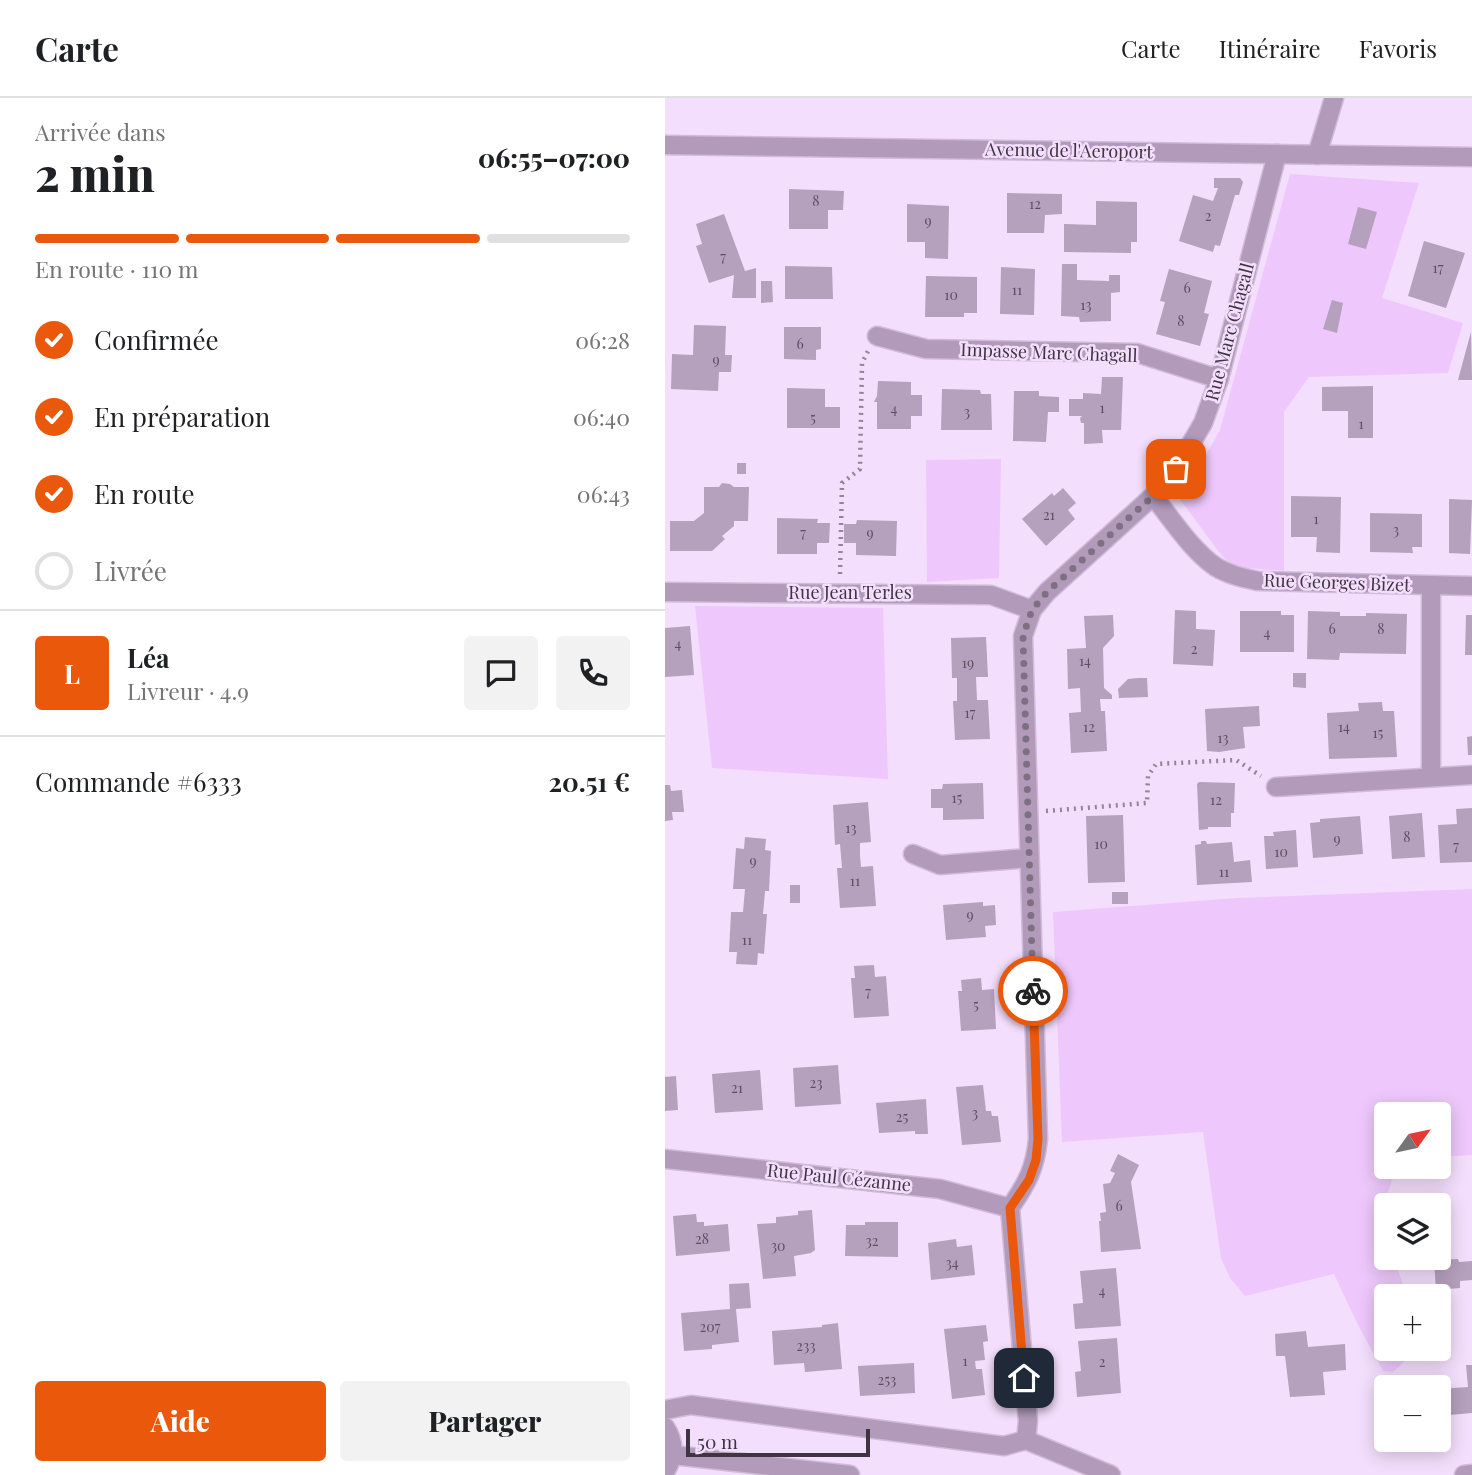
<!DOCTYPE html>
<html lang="fr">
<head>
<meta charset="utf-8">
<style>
	:root { --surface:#fff; --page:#f2f2f2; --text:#202124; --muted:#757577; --line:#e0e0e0; --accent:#ea580c }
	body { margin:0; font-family:"Playfair Display",serif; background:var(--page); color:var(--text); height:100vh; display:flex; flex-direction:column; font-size:26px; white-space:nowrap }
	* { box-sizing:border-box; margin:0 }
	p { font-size:23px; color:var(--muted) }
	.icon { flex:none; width:38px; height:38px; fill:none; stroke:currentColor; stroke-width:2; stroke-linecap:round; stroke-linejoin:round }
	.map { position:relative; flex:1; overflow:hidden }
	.drawer { display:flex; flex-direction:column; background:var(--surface); width:665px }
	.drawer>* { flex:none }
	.needle { width:46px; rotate:57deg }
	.controls { position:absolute; left:709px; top:1004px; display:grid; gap:14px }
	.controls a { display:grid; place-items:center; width:77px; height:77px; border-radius:7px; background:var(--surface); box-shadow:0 4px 18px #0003; font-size:35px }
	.scale { position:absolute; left:21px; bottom:18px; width:184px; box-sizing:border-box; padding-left:7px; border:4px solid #3e3541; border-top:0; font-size:19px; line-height:24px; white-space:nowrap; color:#3e3541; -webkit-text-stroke:5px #f4defd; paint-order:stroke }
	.pin { position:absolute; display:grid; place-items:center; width:60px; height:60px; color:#fff; margin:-30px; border-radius:14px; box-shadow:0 4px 10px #0006 }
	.courier { position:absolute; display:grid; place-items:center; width:70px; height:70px; margin:-35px; border:5px solid #ea580c; border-radius:50%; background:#fff; color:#222; box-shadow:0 2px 9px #0007 }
	.head em { font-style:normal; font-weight:800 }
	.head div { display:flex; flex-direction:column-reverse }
	.head { display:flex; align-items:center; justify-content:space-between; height:119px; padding:0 35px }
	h1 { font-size:46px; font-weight:800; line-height:52px }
	.bar { display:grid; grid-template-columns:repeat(4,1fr); gap:10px 7px; align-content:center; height:84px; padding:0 35px }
	.bar i { height:9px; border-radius:5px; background:var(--line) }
	.bar .active { background:var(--accent) }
	.bar p { grid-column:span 4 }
	.line { display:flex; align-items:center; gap:18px; padding:0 35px; border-top:2px solid var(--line) }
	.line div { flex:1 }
	.round { display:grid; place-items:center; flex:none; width:74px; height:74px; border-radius:7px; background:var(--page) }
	ol { padding:0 35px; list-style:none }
	li { display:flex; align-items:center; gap:21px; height:77px }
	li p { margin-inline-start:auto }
	li .icon { padding:7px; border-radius:50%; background:var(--accent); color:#fff; stroke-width:4 }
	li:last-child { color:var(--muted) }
	li i { width:38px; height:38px; border:4px solid var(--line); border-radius:50% }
	.button { display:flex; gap:14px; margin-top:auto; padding:14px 35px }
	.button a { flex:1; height:80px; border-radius:7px; background:var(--accent); color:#fff; font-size:28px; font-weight:800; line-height:80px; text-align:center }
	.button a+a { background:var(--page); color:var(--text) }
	header { display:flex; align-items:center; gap:42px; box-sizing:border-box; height:98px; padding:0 35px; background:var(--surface); border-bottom:2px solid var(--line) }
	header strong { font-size:33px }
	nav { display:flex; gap:38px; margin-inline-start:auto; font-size:24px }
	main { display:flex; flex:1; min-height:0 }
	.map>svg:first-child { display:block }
	.green { fill:#eec8fc }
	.building { fill:#b5a0bd }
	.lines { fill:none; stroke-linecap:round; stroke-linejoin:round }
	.minor-casing { stroke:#d0bcd7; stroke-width:21 }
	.path { stroke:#928398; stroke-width:4.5; stroke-dasharray:2 5; stroke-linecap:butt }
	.minor { stroke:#b29abb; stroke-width:18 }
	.done { stroke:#7e7083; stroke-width:7; stroke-dasharray:0 12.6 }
	.route { stroke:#ea580c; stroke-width:9 }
	.labels { text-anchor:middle; stroke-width:5; stroke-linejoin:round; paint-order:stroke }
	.number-label { font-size:14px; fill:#5c5060 }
	.street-label { font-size:18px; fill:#3e3541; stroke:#f4defd }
</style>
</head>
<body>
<header>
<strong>Carte</strong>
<nav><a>Carte</a><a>Itinéraire</a><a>Favoris</a></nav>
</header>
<main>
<section class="drawer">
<div class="head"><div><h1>2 min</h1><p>Arrivée dans</p></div><em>06:55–07:00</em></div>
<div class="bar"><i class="active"></i><i class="active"></i><i class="active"></i><i></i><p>En route · 110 m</p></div>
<ol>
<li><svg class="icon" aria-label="check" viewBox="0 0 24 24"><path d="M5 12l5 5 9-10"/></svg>Confirmée<p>06:28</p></li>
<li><svg class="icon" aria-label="check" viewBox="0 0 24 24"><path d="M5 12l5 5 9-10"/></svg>En préparation<p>06:40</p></li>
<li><svg class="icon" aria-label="check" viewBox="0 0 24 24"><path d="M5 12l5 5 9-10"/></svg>En route<p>06:43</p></li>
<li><i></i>Livrée</li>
</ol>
<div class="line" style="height:126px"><b class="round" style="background:var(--accent);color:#fff">L</b><div><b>Léa</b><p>Livreur · 4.9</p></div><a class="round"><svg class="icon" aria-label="chat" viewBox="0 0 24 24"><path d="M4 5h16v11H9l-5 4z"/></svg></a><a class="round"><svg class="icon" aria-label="phone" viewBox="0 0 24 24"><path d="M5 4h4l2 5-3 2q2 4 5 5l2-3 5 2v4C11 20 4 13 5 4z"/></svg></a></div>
<div class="line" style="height:91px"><div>Commande #6333</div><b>20.51 €</b></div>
<div class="button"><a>Aide</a><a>Partager</a></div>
</section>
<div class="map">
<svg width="807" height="1377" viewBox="0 0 807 1377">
	<rect width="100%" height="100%" fill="#f4defd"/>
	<!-- green -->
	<g class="green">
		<path d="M625 76 754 85 717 200 798 225 783 275 644 279 619 314V473L570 469 557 458 511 396 537 364 555 332Z"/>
		<path d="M336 361 334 480 262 484 261 362Z"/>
		<path d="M30 508 218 510 223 681 47 670Z"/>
		<path d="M807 791V1057L774 1059V1017H721V1069H752L727 1082 714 1121 721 1140V1160H728L743 1199H721V1251H743L741 1262 728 1274 718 1273 692 1225 669 1176 580 1198 565 1180 556 1160 538 1034 397 1044 388 814 572 800Z"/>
	</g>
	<!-- building -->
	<g class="building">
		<path d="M549 80H575L578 84 574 97H570L555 148 550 147 548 154 514 143 528 97 548 103 553 90H549Z"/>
		<path d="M124 91 179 93 178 112H163V131H124Z"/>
		<path d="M342 95 397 96V116L380 117 379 135H342Z"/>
		<path d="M431 103 472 104V144H466V155L399 154V126L431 127Z"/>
		<path d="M242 106 284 108 283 161 260 160V144H242Z"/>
		<path d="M693 109 712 114 701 151 683 146Z"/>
		<path d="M59 116 80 173 91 170V200H67L69 177 44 185 31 148 37 146 31 126Z"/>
		<path d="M759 143 800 155 781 210 743 198Z"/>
		<path d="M397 166H412V182L444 183V177H455V194L446 195V223L415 224 414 219 396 218Z"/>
		<path d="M120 168 167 169 168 201H120Z"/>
		<path d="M336 169 370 171 369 217 335 216Z"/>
		<path d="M504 171 547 183 539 215 544 216 535 248 491 236 500 204 495 203Z"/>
		<path d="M261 178 312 179V215H299V219H260Z"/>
		<path d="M96 183H107L108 204 96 205Z"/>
		<path d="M667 202 678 205 672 235 658 231Z"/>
		<path d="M29 227 61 228 60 257H67L66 274H54L53 293 6 291 7 256 28 257Z"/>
		<path d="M119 229H156V251L151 252V262L119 261Z"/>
		<path d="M806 234 807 282H793L797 267Z"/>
		<path d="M437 279H458L456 332H437L438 345 419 346V325H416L415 320 417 318H404V301H418V295L436 296Z"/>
		<path d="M213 283 246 284V297H257V318H246V331H212V304H209L212 298Z"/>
		<path d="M708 288V340H683V313H657V289Z"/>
		<path d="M122 290 160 291V309H175V330H122Z"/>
		<path d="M277 291 315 292 316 296H326L327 332H276Z"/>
		<path d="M349 293H374V298L394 299V314H383L381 344 348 343Z"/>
		<rect x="72" y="365" width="9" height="11"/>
		<path d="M57 385 65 386 69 389H84L83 423H69V428L57 438 60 441 47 453H5V423H29L39 415V389H54Z"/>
		<path d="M398 390 411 405 403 412 410 421 381 448 357 421 387 395 389 398Z"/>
		<path d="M626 398 676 399 675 455 651 454 652 439H626Z"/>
		<path d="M784 401 807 402 805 456 784 455Z"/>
		<path d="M705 415 757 416V449H747L748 455 705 454Z"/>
		<path d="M112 420 153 421 152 425H165L164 445H152V456H112Z"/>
		<path d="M192 422 232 423 231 458 191 457V445H179V426H191Z"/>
		<path d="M510 512 531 513V531L550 532 548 568 508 566Z"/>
		<path d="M575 513H616V517H629V554H575Z"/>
		<path d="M643 513 675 514V518H701V515L742 516 741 556 675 555 674 562 642 561Z"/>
		<path d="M448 517 449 538 438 550 439 590 447 597V601H435L436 613H440L442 653 406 655 404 615 416 614 415 590 403 591 402 551 421 550 419 518Z"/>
		<path d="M801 517H807V557H800Z"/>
		<path d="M25 528 29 577 0 579V530Z"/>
		<path d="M321 539 323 579H311L312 602H323L325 641 290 642 288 603H292V580H287L286 540Z"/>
		<path d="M628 575H641V590L628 589Z"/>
		<path d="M473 580H482L483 599 454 600 453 591 463 581Z"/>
		<path d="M717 604 718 613H729L732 659 664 661 662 615 694 613 693 605Z"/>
		<path d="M594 608 595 628 578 629 580 650 554 654 542 653 540 611Z"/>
		<path d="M807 638V657H803L802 639Z"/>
		<path d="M534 684 570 685 569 715H566V729H543V731L534 732 532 686Z"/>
		<path d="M318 685 319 721 278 722V710H266V691H277L278 686Z"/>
		<path d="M0 687H5L6 693 17 692 19 714H7L8 722 0 723Z"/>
		<path d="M203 704 206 744 195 745V757L196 769 208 768 211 808 175 810 172 770H177L175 746 170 747 168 707Z"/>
		<path d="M807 710V764L775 765 773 727 792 726 791 711Z"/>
		<path d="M757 715 760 759 727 761 724 718Z"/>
		<path d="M458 717 460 784 423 785 421 718Z"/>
		<path d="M695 718 698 756 648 760 645 725 655 724V721Z"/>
		<path d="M631 732 633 769 601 771 599 738H609L608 734Z"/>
		<path d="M80 739 101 741 100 752 106 753 104 793H100L99 805 98 816H102L99 856 93 855 92 867 71 866 72 854H64L66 814H78L80 791H68L71 750 79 751Z"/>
		<path d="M536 743H541L542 746 567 744 569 764 585 762 587 784 532 787 530 747 536 746Z"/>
		<rect x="125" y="787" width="10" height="18"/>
		<rect x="447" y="794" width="16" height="12"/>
		<path d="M318 804V808L330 807 331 827 320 828 321 839 281 842 278 807Z"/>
		<path d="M209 867 210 879 221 878 224 918 189 920 186 880H190L189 868Z"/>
		<path d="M316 880 317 892 329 891 331 931 296 933 293 893H297L296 882Z"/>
		<path d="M173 967 176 1006 130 1009 128 970Z"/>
		<path d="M95 972 98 1012 50 1015 47 976Z"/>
		<path d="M11 978 13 1012 0 1013V979Z"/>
		<path d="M318 987 321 1013H326L327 1018H333L336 1044 297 1047 291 989Z"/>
		<path d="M261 1001 263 1036H250V1033L214 1035 211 1005Z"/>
		<path d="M453 1056 474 1067 466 1084 476 1151 436 1154 434 1123H436L435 1115 441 1114 438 1086 445 1085 450 1075 445 1073Z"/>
		<path d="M147 1112 150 1152 146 1155 129 1158 131 1178 98 1181 92 1126 111 1125V1119L133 1117V1113Z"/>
		<path d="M31 1116 32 1124H39V1128L63 1126 65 1153 11 1158 8 1118Z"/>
		<path d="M200 1124H233V1159L180 1158 181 1127H200Z"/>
		<path d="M291 1141 292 1149 307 1147 310 1177 266 1182 263 1145Z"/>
		<path d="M793 1161 794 1164 807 1163V1182L795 1183V1190L771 1192 769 1162Z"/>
		<path d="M451 1170 456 1228 410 1231 408 1206 418 1205 415 1173Z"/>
		<path d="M84 1185 86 1210 71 1211 74 1244 47 1247V1251L19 1253 16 1215 65 1211 64 1186Z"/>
		<path d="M173 1225 177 1271 140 1274 139 1265 109 1267 107 1233 157 1229V1227Z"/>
		<path d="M321 1227 323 1243 318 1244 320 1262 310 1263 311 1271H317L320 1297 287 1301 279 1231Z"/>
		<path d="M641 1233 643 1249 680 1246 681 1272 658 1274 660 1297 625 1299 620 1258H611L610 1236Z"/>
		<path d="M452 1240 456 1295 412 1299 410 1274 416 1273 413 1243Z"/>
		<path d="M249 1265 250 1295 195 1298 193 1268Z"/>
		<path d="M801 1267H807V1315L784 1317 785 1332 774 1333V1291L803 1289Z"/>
	</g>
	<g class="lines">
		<!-- minor casing -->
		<g class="minor-casing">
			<g id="minor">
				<path d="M0 47 807 59"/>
				<path d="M652 57 669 0"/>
				<path d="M212 238 261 251 472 255 554 281"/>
				<path d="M488 398C507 421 526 452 551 469 564 477 579 480 593 483L807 488"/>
				<path d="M0 494 326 497 367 512"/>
				<path d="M766 679V488"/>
				<path d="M611 689 807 677"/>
				<path d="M248 756 275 767 364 760"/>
				<path d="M0 1061 275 1091 345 1110"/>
				<path d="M0 1312 26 1307 339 1348 361 1342 446 1377"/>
				<path d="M0 1329C10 1344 10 1358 0 1374"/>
				<path d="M361 1342 363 1323 345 1110C362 1085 370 1071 373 1041L358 538 367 512 382 494 488 398 511 371 538 325 554 281 612 56"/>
				<path d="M8 1357 185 1377"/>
				<path d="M799 1377 807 1376"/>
			</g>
		</g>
		<!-- path -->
		<g class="path">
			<path d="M175 476 177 385 195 371 197 265 203 253"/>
			<path d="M381 713 482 705 483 678 491 666 571 662 596 678"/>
		</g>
		<!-- minor -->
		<use href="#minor" class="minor"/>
	</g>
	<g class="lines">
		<!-- done -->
		<path class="done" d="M368 893 358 538 367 512 382 494 488 398 511 371"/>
		<!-- route -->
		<path class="route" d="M359 1280 345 1110 364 1082 371 1062 373 1041 368 893"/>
	</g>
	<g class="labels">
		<!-- number labels -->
		<g class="number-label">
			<text x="151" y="108">8</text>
			<text x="370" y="111">12</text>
			<text x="543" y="123">2</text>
			<text x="263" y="128">9</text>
			<text x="58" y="164">7</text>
			<text x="773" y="175">17</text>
			<text x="522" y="195">6</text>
			<text x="352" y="197">11</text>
			<text x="286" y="202">10</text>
			<text x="421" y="212">13</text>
			<text x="516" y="228">8</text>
			<text x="135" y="251">6</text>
			<text x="51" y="267">9</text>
			<text x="437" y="315">1</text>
			<text x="229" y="316">4</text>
			<text x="302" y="319">3</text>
			<text x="148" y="325">5</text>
			<text x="696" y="331">1</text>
			<text x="384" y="422">21</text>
			<text x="651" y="426">1</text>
			<text x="731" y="437">3</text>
			<text x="138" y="440">7</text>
			<text x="205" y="440">9</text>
			<text x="667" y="536">6</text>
			<text x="716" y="536">8</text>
			<text x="602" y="540">4</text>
			<text x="13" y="551">4</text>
			<text x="529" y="556">2</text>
			<text x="420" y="568">14</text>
			<text x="303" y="570">19</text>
			<text x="305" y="620">17</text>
			<text x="424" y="634">12</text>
			<text x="679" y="634">14</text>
			<text x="713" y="640">15</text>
			<text x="558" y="645">13</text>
			<text x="292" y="705">15</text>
			<text x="551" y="707">12</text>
			<text x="186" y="735">13</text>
			<text x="742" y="744">8</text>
			<text x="672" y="746">9</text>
			<text x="436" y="751">10</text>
			<text x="791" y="753">7</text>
			<text x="616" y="759">10</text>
			<text x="88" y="768">9</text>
			<text x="559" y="779">11</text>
			<text x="190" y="788">11</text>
			<text x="305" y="822">9</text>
			<text x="82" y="847">11</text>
			<text x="203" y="899">7</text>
			<text x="311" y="912">5</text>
			<text x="151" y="990">23</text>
			<text x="72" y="995">21</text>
			<text x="310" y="1020">3</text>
			<text x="237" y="1024">25</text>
			<text x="454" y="1113">6</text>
			<text x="37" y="1146">28</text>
			<text x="207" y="1148">32</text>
			<text x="113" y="1153">30</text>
			<text x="287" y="1170">34</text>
			<text x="437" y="1198">4</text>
			<text x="45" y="1234">207</text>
			<text x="141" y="1253">233</text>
			<text x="300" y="1268">1</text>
			<text x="437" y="1269">2</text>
			<text x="222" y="1287">253</text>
		</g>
		<!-- street labels -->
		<g class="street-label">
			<text transform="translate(404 53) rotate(1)" y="6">Avenue de l'Aeroport</text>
			<text transform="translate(565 234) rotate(-75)" y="6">Rue Marc Chagall</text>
			<text transform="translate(384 255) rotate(2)" y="6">Impasse Marc Chagall</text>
			<text transform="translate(672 485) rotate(2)" y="6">Rue Georges Bizet</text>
			<text x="185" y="501">Rue Jean Terles</text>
			<text transform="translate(174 1080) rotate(6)" y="6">Rue Paul Cézanne</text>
		</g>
	</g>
</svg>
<div class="controls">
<a><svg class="needle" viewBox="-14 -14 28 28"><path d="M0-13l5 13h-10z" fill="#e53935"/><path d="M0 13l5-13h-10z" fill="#757577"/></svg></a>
<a><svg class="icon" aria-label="layers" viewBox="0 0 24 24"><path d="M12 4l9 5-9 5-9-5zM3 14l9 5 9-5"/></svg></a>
<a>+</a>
<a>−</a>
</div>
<div class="scale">50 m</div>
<div class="pin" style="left:511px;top:371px;background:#ea580c"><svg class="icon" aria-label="bag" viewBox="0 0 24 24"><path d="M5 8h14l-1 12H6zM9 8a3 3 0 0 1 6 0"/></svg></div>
<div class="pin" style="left:359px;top:1280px;background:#1f2937"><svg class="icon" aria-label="home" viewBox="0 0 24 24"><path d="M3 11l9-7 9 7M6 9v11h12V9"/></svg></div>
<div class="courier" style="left:368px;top:893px"><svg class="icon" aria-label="bike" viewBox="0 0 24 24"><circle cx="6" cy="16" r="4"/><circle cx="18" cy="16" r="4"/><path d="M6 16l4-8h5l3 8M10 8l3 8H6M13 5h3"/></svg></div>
</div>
</main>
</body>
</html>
